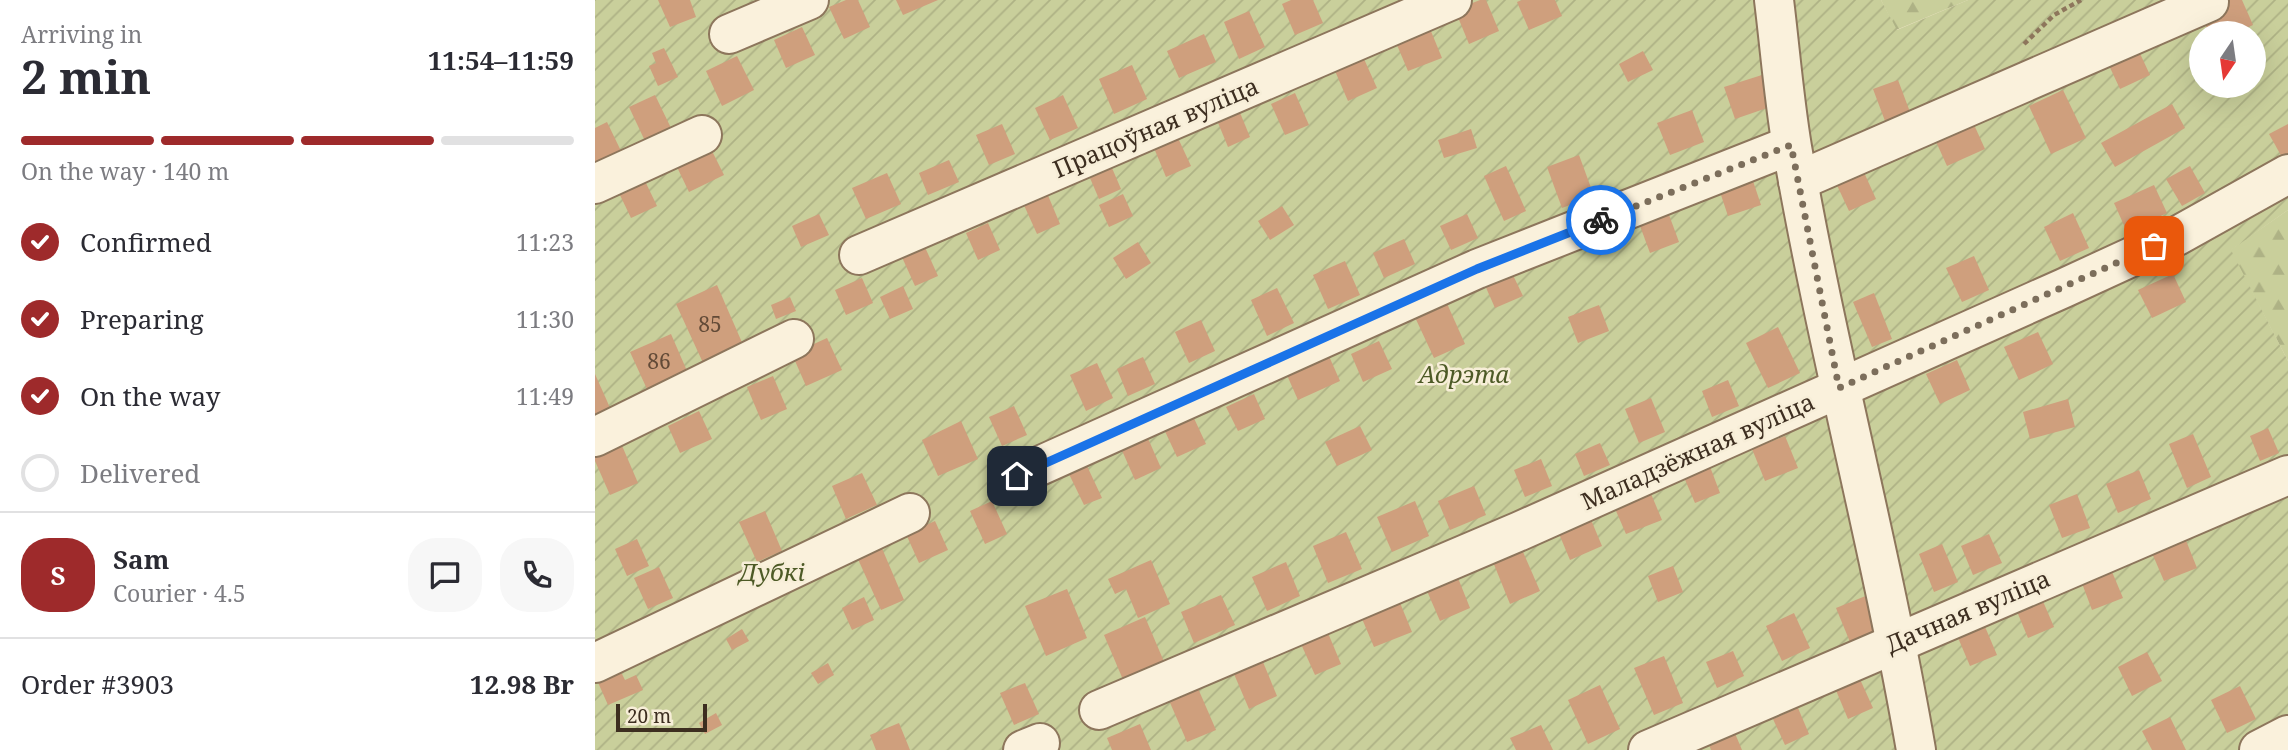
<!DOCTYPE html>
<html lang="en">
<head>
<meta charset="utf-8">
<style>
	:root { --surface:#fff; --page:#f7f7f7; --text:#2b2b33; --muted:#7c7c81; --line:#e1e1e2; --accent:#9e2a2b }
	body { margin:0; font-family:"Noto Serif",serif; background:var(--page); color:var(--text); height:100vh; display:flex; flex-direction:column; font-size:26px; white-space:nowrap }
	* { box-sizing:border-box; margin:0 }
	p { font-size:23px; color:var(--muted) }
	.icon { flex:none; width:38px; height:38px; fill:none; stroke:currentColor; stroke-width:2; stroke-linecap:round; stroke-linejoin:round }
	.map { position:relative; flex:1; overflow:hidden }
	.drawer { display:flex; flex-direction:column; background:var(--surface); width:595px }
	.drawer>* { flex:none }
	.needle { width:46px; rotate:193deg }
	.fabs { position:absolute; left:1594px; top:21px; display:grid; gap:14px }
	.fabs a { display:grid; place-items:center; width:77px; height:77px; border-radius:50%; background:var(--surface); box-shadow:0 7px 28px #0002; font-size:35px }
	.scale { position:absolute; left:21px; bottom:18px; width:91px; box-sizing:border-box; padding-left:7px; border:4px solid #3d2e20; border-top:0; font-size:19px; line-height:24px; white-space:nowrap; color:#3d2e20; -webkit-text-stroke:5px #f7eed8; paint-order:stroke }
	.pin { position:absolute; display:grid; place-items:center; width:60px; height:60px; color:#fff; margin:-30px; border-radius:14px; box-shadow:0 4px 10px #0006 }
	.courier { position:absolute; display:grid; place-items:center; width:70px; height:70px; margin:-35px; border:5px solid #1a73e8; border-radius:50%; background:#fff; color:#222; box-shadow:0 2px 9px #0007 }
	.headline em { font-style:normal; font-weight:700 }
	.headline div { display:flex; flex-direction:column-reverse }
	.headline { display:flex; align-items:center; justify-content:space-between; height:119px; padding:0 21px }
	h1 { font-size:46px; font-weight:700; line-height:52px }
	.bar { display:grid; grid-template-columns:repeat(4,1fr); gap:10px 7px; align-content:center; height:84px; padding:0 21px }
	.bar i { height:9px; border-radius:5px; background:var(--line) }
	.bar .current { background:var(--accent) }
	.bar p { grid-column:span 4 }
	.line { display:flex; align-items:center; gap:18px; padding:0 21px; border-top:2px solid var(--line) }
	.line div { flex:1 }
	.round { display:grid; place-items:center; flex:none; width:74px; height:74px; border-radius:28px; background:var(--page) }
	ol { padding:0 21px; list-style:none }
	li { display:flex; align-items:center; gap:21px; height:77px }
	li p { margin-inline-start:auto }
	li .icon { padding:7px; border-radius:50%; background:var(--accent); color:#fff; stroke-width:4 }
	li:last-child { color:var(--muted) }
	li i { width:38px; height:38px; border:4px solid var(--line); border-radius:50% }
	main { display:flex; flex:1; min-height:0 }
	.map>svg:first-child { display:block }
	.forest { fill:url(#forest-firs) }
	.garden { fill:url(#garden-furrows); fill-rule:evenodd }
	.building { fill:#cf9f7d }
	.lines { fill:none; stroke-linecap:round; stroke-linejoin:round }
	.minor-casing { stroke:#8d765c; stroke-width:42 }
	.path { stroke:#8d765c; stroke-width:4.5; stroke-dasharray:5 3.5; stroke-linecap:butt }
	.minor { stroke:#faf1dc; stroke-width:38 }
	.done { stroke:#7c6e5b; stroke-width:7; stroke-dasharray:0 12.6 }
	.route { stroke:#1a73e8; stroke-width:9 }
	.labels { text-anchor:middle; stroke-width:5; stroke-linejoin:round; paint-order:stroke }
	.number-label { font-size:21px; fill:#624a37 }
	.street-label { font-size:24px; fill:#3d2e20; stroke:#f7eed8 }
	.park-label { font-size:24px; font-style:italic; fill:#4d5a26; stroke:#f7eed8 }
</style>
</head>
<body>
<main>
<section class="drawer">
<div class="headline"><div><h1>2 min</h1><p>Arriving in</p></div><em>11:54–11:59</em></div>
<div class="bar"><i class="current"></i><i class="current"></i><i class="current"></i><i></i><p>On the way · 140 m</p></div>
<ol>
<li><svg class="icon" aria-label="check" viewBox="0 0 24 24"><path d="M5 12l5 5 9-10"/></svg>Confirmed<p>11:23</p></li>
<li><svg class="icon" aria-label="check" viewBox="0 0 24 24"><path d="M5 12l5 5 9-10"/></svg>Preparing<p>11:30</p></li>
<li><svg class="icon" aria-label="check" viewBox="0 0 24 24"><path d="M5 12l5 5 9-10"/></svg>On the way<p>11:49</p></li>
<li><i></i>Delivered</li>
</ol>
<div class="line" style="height:126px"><b class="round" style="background:var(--accent);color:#fff">S</b><div><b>Sam</b><p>Courier · 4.5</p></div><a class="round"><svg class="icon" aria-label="chat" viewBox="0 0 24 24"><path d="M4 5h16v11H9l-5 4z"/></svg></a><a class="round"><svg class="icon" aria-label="phone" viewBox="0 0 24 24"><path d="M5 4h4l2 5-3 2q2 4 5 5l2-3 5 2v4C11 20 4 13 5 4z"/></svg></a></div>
<div class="line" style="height:91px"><div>Order #3903</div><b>12.98 Br</b></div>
</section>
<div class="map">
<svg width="1693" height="750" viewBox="0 0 1693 750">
	<defs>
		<pattern id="forest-firs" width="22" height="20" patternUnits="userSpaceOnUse" patternTransform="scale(1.75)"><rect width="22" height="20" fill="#c9cf9b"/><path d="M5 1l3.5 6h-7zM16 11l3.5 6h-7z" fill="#aeb285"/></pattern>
		<pattern id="garden-furrows" width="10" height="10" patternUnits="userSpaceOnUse" patternTransform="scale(1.75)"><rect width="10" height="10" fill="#c9cf9b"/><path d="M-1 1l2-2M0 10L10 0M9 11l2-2" fill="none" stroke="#aeb285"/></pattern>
	</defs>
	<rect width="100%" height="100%" fill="#f0e4c8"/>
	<!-- forest -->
	<g class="forest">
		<path d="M1286 0H1373L1301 30Z"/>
		<path d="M1693 210V361L1635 250Z"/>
	</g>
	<!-- garden -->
	<path class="garden" d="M0 0H1286L1302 30 1373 0H1693V210L1636 250 1693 361V750H0ZM1606 33H1659V86H1606Z"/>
	<!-- building -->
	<g class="building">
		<path d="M63 0H95L101 17 75 27Z"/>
		<path d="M251 0H263L275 27 249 39 234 7Z"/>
		<path d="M301 0H343L308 15Z"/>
		<path d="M696 0H718L728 23 700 35 687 4Z"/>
		<path d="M885 0H891L904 31 874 44 860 10Z"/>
		<path d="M927 0H960L967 16 934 30 922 2Z"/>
		<path d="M1632 0H1647L1658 25 1639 33H1614L1605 13Z"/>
		<path d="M654 11 670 47 644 59 629 22Z"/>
		<path d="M833 24 847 58 813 71 799 38Z"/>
		<path d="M207 27 220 55 191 68 179 40Z"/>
		<path d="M609 34 621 62 584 78 572 51Z"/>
		<path d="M1541 45 1555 75 1525 89 1511 59Z"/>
		<path d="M69 48 83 77 63 86 54 66 61 63 57 53Z"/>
		<path d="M1048 51 1058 70 1033 82 1024 64Z"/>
		<path d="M142 56 159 90 127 106 111 71Z"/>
		<path d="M769 59 782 88 753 101 740 71Z"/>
		<path d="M537 65 552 99 519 114 504 79Z"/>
		<path d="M1167 75 1178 106 1140 119 1129 87Z"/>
		<path d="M1303 80 1315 112 1290 121 1278 89Z"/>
		<path d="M1468 90 1491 138 1456 154 1434 106Z"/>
		<path d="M700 93 714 125 690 135 676 104Z"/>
		<path d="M60 95 76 128 50 141 34 107Z"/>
		<path d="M468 95 483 128 455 140 440 108Z"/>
		<path d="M641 103 655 137 633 147 619 113Z"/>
		<path d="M1577 104 1590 128 1520 167 1506 143Z"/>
		<path d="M1097 110 1109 142 1075 155 1062 123Z"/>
		<path d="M1376 118 1390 149 1352 166 1338 135Z"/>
		<path d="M12 122 26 151 0 164V128Z"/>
		<path d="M407 124 420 154 394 165 381 135Z"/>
		<path d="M1693 124V156L1688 159 1674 134Z"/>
		<path d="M876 129 882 148 849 158 843 140Z"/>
		<path d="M583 138 596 166 571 177 559 148Z"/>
		<path d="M116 149 129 175 94 192 81 165Z"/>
		<path d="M984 155 999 196 967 208 952 167Z"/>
		<path d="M354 160 364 182 333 195 324 173Z"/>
		<path d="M911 166 931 211 909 221 889 176Z"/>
		<path d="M1595 166 1610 193 1587 206 1571 179Z"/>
		<path d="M517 168 526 189 504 199 495 178Z"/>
		<path d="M1267 168 1281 199 1254 211 1240 181Z"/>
		<path d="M292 173 306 204 271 219 257 188Z"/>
		<path d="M50 181 62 206 36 218 24 193Z"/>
		<path d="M1158 181 1166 205 1133 216 1125 192Z"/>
		<path d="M1559 185 1572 213 1532 232 1519 203Z"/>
		<path d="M452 193 465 224 442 234 428 203Z"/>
		<path d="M528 194 538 216 514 227 504 205Z"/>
		<path d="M1070 204 1084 242 1055 253 1041 215Z"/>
		<path d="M687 206 699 225 675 240 663 221Z"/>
		<path d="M1478 213 1494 248 1465 261 1449 227Z"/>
		<path d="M224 214 234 235 206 247 197 226Z"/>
		<path d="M872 214 883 238 856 250 845 226Z"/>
		<path d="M393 223 405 250 383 260 371 233Z"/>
		<path d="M809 239 820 264 789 278 778 253Z"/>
		<path d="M543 242 556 263 531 279 518 258Z"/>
		<path d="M329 245 343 276 320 286 306 255Z"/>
		<path d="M1379 256 1394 290 1367 302 1351 268Z"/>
		<path d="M750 261 765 295 733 309 718 275Z"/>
		<path d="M916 271 928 296 900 308 889 283Z"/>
		<path d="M1578 274 1591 302 1557 318 1543 290Z"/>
		<path d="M267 278 278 303 251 315 240 290Z"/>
		<path d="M122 285 149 347 109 365 81 304Z"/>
		<path d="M308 286 318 309 295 319 285 297Z"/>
		<path d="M682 288 699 323 672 336 656 300Z"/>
		<path d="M1279 293 1297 339 1277 347 1258 302Z"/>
		<path d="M195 297 201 311 181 319 176 305Z"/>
		<path d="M850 299 870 344 839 358 818 313Z"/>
		<path d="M1004 305 1014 331 983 343 973 317Z"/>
		<path d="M606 320 620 351 594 363 580 332Z"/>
		<path d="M1183 327 1205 373 1173 388 1151 343Z"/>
		<path d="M1443 332 1458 364 1424 380 1409 347Z"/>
		<path d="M76 334 92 371 52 389 35 352Z"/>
		<path d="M232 338 247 370 211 386 197 354Z"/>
		<path d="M784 341 797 369 768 382 756 354Z"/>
		<path d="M733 354 745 381 703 400 691 373Z"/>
		<path d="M548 357 560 384 533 396 522 369Z"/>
		<path d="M1362 360 1375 390 1345 404 1331 374Z"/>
		<path d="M502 363 518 398 491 411 475 375Z"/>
		<path d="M0 374 16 410 0 417Z"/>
		<path d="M178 376 192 409 166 420 152 387Z"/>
		<path d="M1133 380 1144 406 1117 417 1107 391Z"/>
		<path d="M659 394 670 419 643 431 631 407Z"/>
		<path d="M1056 398 1070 432 1044 443 1030 409Z"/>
		<path d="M1473 399 1480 427 1435 439 1428 412Z"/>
		<path d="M419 406 432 435 407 446 394 417Z"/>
		<path d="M104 411 117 439 85 453 73 426Z"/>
		<path d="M597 414 611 444 582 457 568 427Z"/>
		<path d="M366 421 383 459 343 476 327 440Z"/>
		<path d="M765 426 777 450 742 466 730 442Z"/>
		<path d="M1673 428 1684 453 1665 461 1655 436Z"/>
		<path d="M551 434 566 468 540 480 525 446Z"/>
		<path d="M1598 434 1616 477 1592 488 1574 444Z"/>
		<path d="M1190 436 1203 468 1170 481 1157 449Z"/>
		<path d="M25 441 43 483 15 495 0 461V452Z"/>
		<path d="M1005 443 1015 465 989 476 980 454Z"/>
		<path d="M946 459 957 486 930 497 919 470Z"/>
		<path d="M1114 464 1125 493 1100 503 1088 475Z"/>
		<path d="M492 466 507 498 489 505 474 474Z"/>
		<path d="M1544 470 1556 499 1523 513 1511 484Z"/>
		<path d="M267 473 282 505 251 519 237 486Z"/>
		<path d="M879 486 891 515 855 530 843 501Z"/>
		<path d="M1054 489 1067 520 1031 534 1018 504Z"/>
		<path d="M1482 494 1495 528 1467 538 1454 505Z"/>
		<path d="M397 501 412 534 390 544 375 511Z"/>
		<path d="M820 501 834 536 797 552 782 517Z"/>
		<path d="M170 511 187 551 162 562 144 522Z"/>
		<path d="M994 515 1007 546 975 560 962 529Z"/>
		<path d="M340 521 353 550 324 563 311 534Z"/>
		<path d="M751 532 767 569 733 583 718 546Z"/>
		<path d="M1394 534 1407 563 1378 575 1366 546Z"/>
		<path d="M1590 538 1602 568 1569 581 1557 553Z"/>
		<path d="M42 539 54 566 32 576 20 549Z"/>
		<path d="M1347 544 1363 582 1339 592 1324 554Z"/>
		<path d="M925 545 945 591 915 604 896 557Z"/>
		<path d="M286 546 309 600 286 610 262 557Z"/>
		<path d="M556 560 575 604 543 618 531 589 520 594 513 579Z"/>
		<path d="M691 562 705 596 672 611 657 577Z"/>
		<path d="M1078 566 1088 592 1063 602 1053 576Z"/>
		<path d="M64 567 78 598 53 609 39 578Z"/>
		<path d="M1515 567 1528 598 1497 610 1485 578Z"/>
		<path d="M863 578 875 608 845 621 832 591Z"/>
		<path d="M472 589 492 638 451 656 430 606Z"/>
		<path d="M1444 592 1459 627 1433 638 1418 602Z"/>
		<path d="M626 595 640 625 599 643 586 612Z"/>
		<path d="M1273 595 1288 628 1255 642 1241 608Z"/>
		<path d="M269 597 279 620 257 630 247 608Z"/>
		<path d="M803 598 817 632 779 647 765 614Z"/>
		<path d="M1199 613 1215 648 1187 661 1171 626Z"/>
		<path d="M550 617 570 664 529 682 509 635Z"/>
		<path d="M1388 622 1402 655 1375 666 1361 633Z"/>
		<path d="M147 629 154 641 137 650 131 639Z"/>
		<path d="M733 633 746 664 720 675 706 644Z"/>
		<path d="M1138 651 1149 676 1122 688 1111 662Z"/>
		<path d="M1552 652 1567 681 1537 696 1523 667Z"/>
		<path d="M1069 656 1088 703 1059 715 1039 668Z"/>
		<path d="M668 662 682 696 654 709 639 674Z"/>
		<path d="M233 663 239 675 223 684 216 673Z"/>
		<path d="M24 668 30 680 41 675 48 690 13 705 1 678Z"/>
		<path d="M1264 677 1278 708 1253 719 1240 688Z"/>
		<path d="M430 683 444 714 419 725 405 693Z"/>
		<path d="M1005 685 1025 729 993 744 973 700Z"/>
		<path d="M602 686 621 730 592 742 573 698Z"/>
		<path d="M1645 686 1661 719 1632 733 1616 700Z"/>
		<path d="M1203 708 1214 734 1190 745 1178 719Z"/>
		<path d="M121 713 127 725 110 734 104 723Z"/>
		<path d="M1575 717 1591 750H1557L1547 731Z"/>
		<path d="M304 723 315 750H281L275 735Z"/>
		<path d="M545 724 556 750H517L512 738Z"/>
		<path d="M946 725 958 750H921L915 738Z"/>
		<path d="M1139 731 1147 750H1116L1113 742Z"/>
	</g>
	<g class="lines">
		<!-- minor casing -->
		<g class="minor-casing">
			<g id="minor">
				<path d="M1179 0C1185 49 1189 99 1197 147 1232 350 1286 548 1321 750"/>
				<path d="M134 34 214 0"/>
				<path d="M1203 181 1614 2"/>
				<path d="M0 184 107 135"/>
				<path d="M264 255 857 0"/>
				<path d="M0 437 199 339"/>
				<path d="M422 476 882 269 1196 145"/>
				<path d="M0 663 315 513"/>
				<path d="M504 710 925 531 1469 288 1582 236 1693 174"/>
				<path d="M428 750 445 743"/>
				<path d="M1053 750 1693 475"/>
				<path d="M1664 750 1693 735"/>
			</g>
		</g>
		<!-- path -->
		<path class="path" d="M1429 44 1459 15 1486 0"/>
		<!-- minor -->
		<use href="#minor" class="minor"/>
	</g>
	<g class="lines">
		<!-- done -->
		<path class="done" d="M1006 220 1196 145 1244 388 1559 246"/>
		<!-- route -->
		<path class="route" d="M422 476 882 269 1006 220"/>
	</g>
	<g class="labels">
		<!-- number labels -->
		<g class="number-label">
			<text x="115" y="332">85</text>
			<text x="64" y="369">86</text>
		</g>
		<!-- street labels -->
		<g class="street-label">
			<text transform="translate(561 128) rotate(-23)" y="8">Працоўная вуліца</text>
			<text transform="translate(1103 452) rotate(-24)" y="8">Маладзёжная вуліца</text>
			<text transform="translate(1373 612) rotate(-23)" y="8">Дачная вуліца</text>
		</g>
		<!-- park labels -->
		<g class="park-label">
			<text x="869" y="383">Адрэта</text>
			<text x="177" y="581">Дубкі</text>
		</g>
	</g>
</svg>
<div class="fabs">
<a><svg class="needle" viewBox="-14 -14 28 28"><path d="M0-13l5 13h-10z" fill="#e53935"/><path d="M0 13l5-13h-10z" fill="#7c7c81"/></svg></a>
</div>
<div class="scale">20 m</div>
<div class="pin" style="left:1559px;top:246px;background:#ea580c"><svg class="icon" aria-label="bag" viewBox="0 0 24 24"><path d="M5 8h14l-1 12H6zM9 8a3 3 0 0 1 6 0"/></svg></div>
<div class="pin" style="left:422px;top:476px;background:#1f2937"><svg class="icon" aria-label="home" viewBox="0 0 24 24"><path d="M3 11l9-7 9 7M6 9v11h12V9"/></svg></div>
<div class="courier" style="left:1006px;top:220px"><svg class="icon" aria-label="bike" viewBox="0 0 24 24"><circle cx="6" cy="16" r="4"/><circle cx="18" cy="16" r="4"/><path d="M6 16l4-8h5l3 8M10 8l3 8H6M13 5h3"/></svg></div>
</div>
</main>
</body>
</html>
